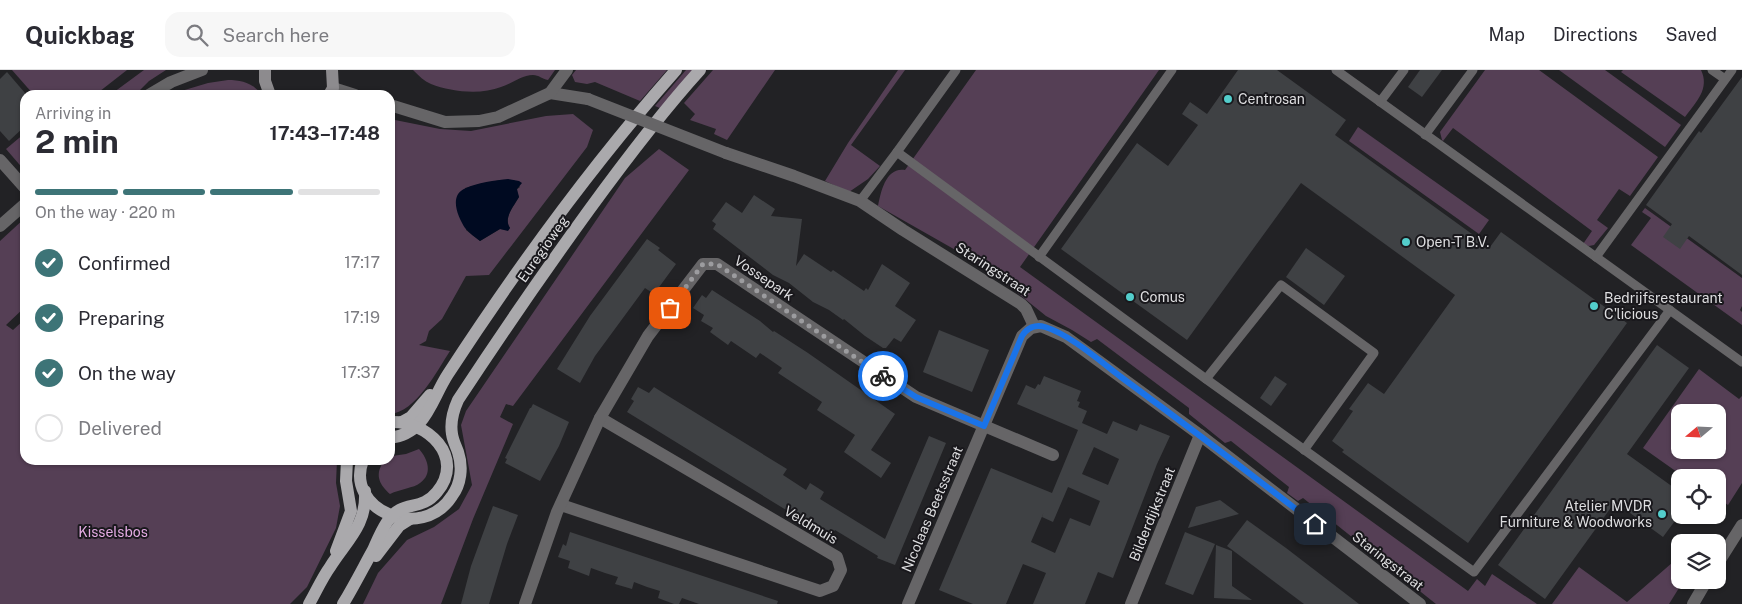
<!DOCTYPE html>
<html lang="en">
<head>
<meta charset="utf-8">
<style>
	:root { --surface:#fff; --page:#f7f7f7; --text:#2b2b33; --muted:#7c7c81; --line:#e1e1e2; --accent:#3d7477 }
	body { margin:0; font-family:"Public Sans",sans-serif; background:var(--page); color:var(--text); height:100vh; display:flex; flex-direction:column; font-size:19px; white-space:nowrap }
	* { box-sizing:border-box; margin:0 }
	p { font-size:16px; color:var(--muted) }
	.icon { flex:none; width:28px; height:28px; fill:none; stroke:currentColor; stroke-width:2; stroke-linecap:round; stroke-linejoin:round }
	.map { position:relative; flex:1; overflow:hidden }
	.sheet { position:absolute; left:20px; top:20px; width:375px; height:375px; display:flex; flex-direction:column; background:var(--surface); border-radius:15px; box-shadow:0 1px 4px #0004 }
	.sheet>* { flex:none }
	.needle { width:32px; rotate:251deg }
	.controls { position:absolute; left:1671px; top:334px; display:grid; gap:10px }
	.controls a { display:grid; place-items:center; width:55px; height:55px; border-radius:10px; background:var(--surface); box-shadow:0 1px 4px #0004; font-size:25px }
	.pin { position:absolute; display:grid; place-items:center; width:42px; height:42px; color:#fff; margin:-21px; border-radius:10px; box-shadow:0 2px 8px #0006 }
	.courier { position:absolute; display:grid; place-items:center; width:50px; height:50px; margin:-25px; border:4px solid #1a73e8; border-radius:50%; background:#fff; color:#222; box-shadow:0 1px 6px #0007 }
	.summary em { font-style:normal; font-weight:700 }
	.summary div { display:flex; flex-direction:column-reverse }
	.summary { display:flex; align-items:center; justify-content:space-between; height:85px; padding:0 15px }
	h1 { font-size:32px; font-weight:700; line-height:38px }
	.bar { display:grid; grid-template-columns:repeat(4,1fr); gap:8px 5px; align-content:center; height:60px; padding:0 15px }
	.bar i { height:6px; border-radius:4px; background:var(--line) }
	.bar .on { background:var(--accent) }
	.bar p { grid-column:span 4 }
	ol { padding:0 15px; list-style:none }
	li { display:flex; align-items:center; gap:15px; height:55px }
	li p { margin-inline-start:auto }
	li .icon { padding:5px; border-radius:50%; background:var(--accent); color:#fff; stroke-width:4 }
	li:last-child { color:var(--muted) }
	li i { width:28px; height:28px; border:2px solid var(--line); border-radius:50% }
	header { display:flex; align-items:center; gap:30px; box-sizing:border-box; height:70px; padding:0 25px; background:var(--surface); border-bottom:1px solid var(--line) }
	header strong { font-size:24px }
	nav { display:flex; gap:28px; margin-inline-start:auto; font-size:18px }
	.search { width:350px; height:45px; background:var(--page); display:flex; align-items:center; gap:12px; box-sizing:border-box; padding:0 18px; border-radius:15px; color:var(--muted); font-size:19px }
	.map>svg:first-child { display:block }
	.green { fill:#553f55; fill-rule:evenodd }
	.water { fill:#000a21 }
	.building { fill:#3f4144; fill-rule:evenodd }
	.lines { fill:none; stroke-linecap:round; stroke-linejoin:round }
	.lane { stroke:#666567; stroke-width:9 }
	.street { stroke:#666567; stroke-width:12 }
	.secondary { stroke:#8d8b8e; stroke-width:12 }
	.primary { stroke:#aaa9ac; stroke-width:12 }
	.street-bridge { stroke:#666567; stroke-width:12 }
	.done { stroke:#9c9c9f; stroke-width:5; stroke-dasharray:0 9 }
	.route { stroke:#1a73e8; stroke-width:6 }
	.poi-dot { fill:#53cdcb; stroke:#19181c; stroke-width:2 }
	.labels { text-anchor:middle; stroke-width:4; stroke-linejoin:round; paint-order:stroke }
	.poi-label { font-size:14px; fill:#dedee0; stroke:#19181c; text-anchor:start }
	.street-label { font-size:14px; fill:#dedee0; stroke:#19181c }
	.park-label { font-size:14px; fill:#e4abe3; stroke:#19181c }
</style>
</head>
<body>
<header>
<strong>Quickbag</strong>
<div class="search"><svg class="icon" aria-label="search" viewBox="0 0 24 24"><circle cx="10" cy="10" r="6"/><path d="M15 15l6 6"/></svg>Search here</div>
<nav><a>Map</a><a>Directions</a><a>Saved</a></nav>
</header>
<div class="map">
<svg width="1742" height="534" viewBox="0 0 1742 534">
	<rect width="100%" height="100%" fill="#222225"/>
	<!-- green -->
	<g class="green">
		<path d="M12 0H127L95 25H34Z"/>
		<path d="M144 0H166L149 11 135 25H110Z"/>
		<path d="M413 0H555L548 10C542 9 539 5 533 5 521 5 512 14 501 17 481 25 451 22 431 14 424 11 419 6 413 0Z"/>
		<path d="M576 0H667L640 31 595 12 587 14 575 12 572 5Z"/>
		<path d="M686 0H696L662 39 655 36Z"/>
		<path d="M713 0H775L727 70 714 64 716 59 690 50 695 44 684 33Z"/>
		<path d="M898 0H905L851 75 880 96 868 109 849 122 825 111 848 73Z"/>
		<path d="M976 0H1159L1020 197 1468 521 1477 509 1485 516 1492 504 1537 534H1436L1303 428 1298 431 1287 423 1289 417 1231 371 1225 373 1189 344V338L1097 269 1091 272 1072 260 1046 246 1009 216 959 182 878 136C881 121 886 97 905 100Z"/>
		<path d="M1485 0H1539L1658 87 1630 126 1619 119 1597 150 1608 158 1594 175 1589 176 1583 174 1592 161 1453 58 1443 71 1442 70 1440 62Z"/>
		<path d="M1559 0H1605L1681 55 1665 77Z"/>
		<path d="M1623 0H1701C1710 19 1696 32 1685 47L1621 2Z"/>
		<path d="M228 10C242 10 253 13 262 25H168L208 13Z"/>
		<path d="M573 44 593 60 587 77 489 205 466 206 442 249 429 261 426 271 419 275 450 281C437 301 416 342 390 344V49L440 59 471 61 546 46ZM500 110H514L520 117 516 120 519 127C514 136 503 148 510 158L508 160 500 159 480 171 466 160 465 118Z"/>
		<path d="M1358 57 1489 150 1479 164 1349 71Z"/>
		<path d="M25 63V101L6 79Z"/>
		<path d="M659 79 689 100 513 336 506 334 500 347 513 354 473 449 441 534H363L378 503 407 470 434 457 459 439 472 415 461 355 466 341 625 108Z"/>
		<path d="M1645 138 1742 208V236L1740 240 1742 242V255L1631 175 1651 148 1642 142Z"/>
		<path d="M25 148V237L6 255 13 260 25 249V390H337L336 413 340 436 336 458 307 517 290 534H0V171Z"/>
		<path d="M1699 299 1739 329 1742 326V413L1728 435 1718 428V408L1684 407 1643 378ZM1680 342H1718V380H1680Z"/>
		<path d="M419 379C428 389 433 404 420 413 414 418 400 419 390 424 382 417 375 408 381 396 383 391 385 390 390 390L392 386 406 384Z"/>
		<path d="M1680 486V510H1684L1669 534H1552L1579 497 1627 532Z"/>
	</g>
	<!-- water -->
	<path class="water" d="M508 109 519 111 522 113 517 119 519 127C514 136 503 148 510 158L508 161 500 159 480 171C475 167 469 163 465 158 458 147 448 125 466 118 476 113 496 110 508 109Z"/>
	<!-- building -->
	<g class="building">
		<path d="M1238 0H1277L1346 50 1335 65 1490 177 1501 162 1627 253 1468 473 1342 382 1344 380 1332 371 1353 341 1349 339 1368 313 1384 324 1455 225 1301 113 1187 270 1061 179 1137 73 1168 96 1198 55 1182 44 1190 32 1207 44Z"/>
		<path d="M1420 0H1442L1422 27 1408 17Z"/>
		<path d="M7 2 25 23V56L9 71 0 61V9Z"/>
		<path d="M1742 7V205L1689 166 1680 179 1663 167 1672 154 1646 135 1699 61 1701 63Z"/>
		<path d="M754 125 775 139 771 146 802 149 796 196 804 184 831 202 833 200 864 221 866 218 868 220 882 194 910 213 895 236 916 250 901 272 894 268 886 278H883L865 266 844 249 843 250 829 240 813 232 789 213 773 205 713 159 716 154 712 151 726 132 742 143Z"/>
		<path d="M647 169 660 178 658 180 676 194 654 224 645 218 595 286 580 313 557 299 590 246Z"/>
		<path d="M1306 178 1345 206 1324 235 1286 207Z"/>
		<path d="M712 220 760 251 773 262 774 261 808 283 895 344 871 380 891 393 881 408 844 382 855 365 817 340 822 332 778 303 782 298 760 283 756 288 731 271 728 275 710 262 713 258 701 251 704 245 693 238 702 225 706 228Z"/>
		<path d="M939 260 989 280 972 322 923 302Z"/>
		<path d="M1657 275 1689 298 1627 384 1680 422V444L1663 467 1615 432 1545 529 1498 495Z"/>
		<path d="M1044 306 1081 321 1077 331 1080 332 1078 337 1087 341 1082 353 1107 364 1113 351 1137 361 1140 354 1170 366 1157 394 1113 508 1098 502 1085 534H1033L1046 503 1023 494 1006 534H973L939 520 991 398 1052 423 1078 360 1017 334 1026 315 1035 319 1038 314 1040 315ZM1094 377 1119 389 1108 415 1082 404ZM1068 417 1100 431 1090 456 1070 448 1055 483 1031 472 1044 442 1042 447 1053 452Z"/>
		<path d="M1275 306 1287 314 1271 336 1260 328Z"/>
		<path d="M638 317 649 323 654 317 665 324 787 399 783 405 806 420 810 413 818 418 824 422 820 429 885 469 929 366 946 373 895 495 877 488 878 486 835 460 830 467 627 342 634 331 631 329Z"/>
		<path d="M533 334 569 352 559 376 540 411 505 393 507 389 505 388 530 338H531Z"/>
		<path d="M1220 430 1239 444 1188 458 1196 437Z"/>
		<path d="M493 436 518 445 507 474 489 534H461L471 496Z"/>
		<path d="M1247 450 1286 478 1359 534H1304L1276 513 1227 476Z"/>
		<path d="M570 462 778 531 777 534H699L682 528 679 534H674L658 528 660 521 647 517 634 512 632 519 615 514 618 507 605 503 591 498 589 506 568 498 570 491 558 487 563 474 566 476Z"/>
		<path d="M1185 462 1215 474 1193 525 1165 514Z"/>
		<path d="M1216 475 1232 481V516L1252 530 1214 528Z"/>
	</g>
	<g class="lines">
		<!-- lane -->
		<g class="lane">
			<path d="M956 0 897 82 1206 309 1474 502 1670 240"/>
			<path d="M1336 0 1742 292"/>
			<path d="M1712 0 1725 9"/>
			<path d="M1380 32 1404 0"/>
			<path d="M1425 65 1473 0"/>
			<path d="M860 131 897 82"/>
			<path d="M1039 187 1172 0"/>
			<path d="M1596 187 1732 0"/>
			<path d="M1206 309 1281 215 1374 283 1304 380"/>
		</g>
		<!-- street -->
		<g class="street">
			<path d="M333 18 355 25"/>
			<path d="M550 23 588 29"/>
			<path d="M149 25 171 12 202 0"/>
			<path d="M390 35 445 52 479 51 498 47 550 23 567 0"/>
			<path d="M726 83 794 106 860 131 903 160 1021 234 1026 239 1034 256"/>
			<path d="M0 90 25 118"/>
			<path d="M0 156 25 134"/>
			<path d="M561 435 820 521 833 516 841 500 837 487 600 348"/>
			<path d="M1718 493 1742 455"/>
			<path d="M525 534 557 442 600 348 648 266 703 194H717L916 327 1053 385"/>
			<path d="M908 534 1022 266 1031 258 1041 256 1066 267 1200 365 1420 534"/>
			<path d="M1131 534 1200 365"/>
			<path d="M1693 534 1707 510"/>
		</g>
		<!-- secondary -->
		<g class="secondary">
			<path d="M265 0V11L270 25"/>
			<path d="M329 25 333 18 332 0"/>
		</g>
		<!-- primary -->
		<g class="primary">
			<path d="M402 352 411 347 430 325"/>
			<path d="M390 368C426 364 431 330 448 304 517 198 592 95 676 0"/>
			<path d="M363 390C344 440 422 473 452 426 461 414 463 397 458 382 456 376 453 371 452 364 450 352 453 341 458 330 500 266 544 202 589 140 624 92 660 44 700 0"/>
			<path d="M336 481 351 441 346 411 347 390"/>
			<path d="M376 486 399 456 410 449"/>
			<path d="M309 534C316 522 322 508 330 497 347 470 367 455 365 421"/>
			<path d="M343 534C354 516 363 498 373 480 377 471 381 461 387 452 403 428 420 443 437 422 466 387 427 350 390 352"/>
		</g>
		<!-- street-bridge -->
		<path class="street-bridge" d="M588 29 726 83"/>
	</g>
	<g class="lines">
		<!-- done -->
		<path class="done" d="M670 238 703 194H717L883 306"/>
		<!-- route -->
		<path class="route" d="M883 306 916 327 984 356 1022 266C1027 258 1035 254 1045 257 1069 264 1100 291 1121 307 1186 355 1251 404 1315 454"/>
	</g>
	<!-- markers -->
	<g class="poi-dot">
		<circle cx="1228" cy="29" r="5"/>
		<circle cx="1406" cy="172" r="5"/>
		<circle cx="1130" cy="227" r="5"/>
		<circle cx="1594" cy="236" r="5"/>
		<circle cx="1662" cy="444" r="5"/>
	</g>
	<g class="labels">
		<!-- poi labels -->
		<g class="poi-label">
			<text x="1238" y="34">Centrosan</text>
			<text x="1416" y="177">Open-T B.V.</text>
			<text x="1140" y="232">Comus</text>
			<text x="1604" y="233">Bedrijfsrestaurant<tspan x="1604" dy="16">C'licious</tspan></text>
			<text x="1652" y="441" text-anchor="end">Atelier MVDR<tspan x="1652" dy="16">Furniture &amp; Woodworks</tspan></text>
		</g>
		<!-- street labels -->
		<g class="street-label">
			<text transform="translate(543 179) rotate(-55)" y="5">Euregioweg</text>
			<text transform="translate(993 199) rotate(33)" y="5">Staringstraat</text>
			<text transform="translate(764 208) rotate(34)" y="5">Vossepark</text>
			<text transform="translate(932 439) rotate(-67)" y="5">Nicolaas Beetsstraat</text>
			<text transform="translate(1152 444) rotate(-68)" y="5">Bilderdijkstraat</text>
			<text transform="translate(811 455) rotate(31)" y="5">Veldmuis</text>
			<text transform="translate(1388 491) rotate(38)" y="5">Staringstraat</text>
		</g>
		<!-- park labels -->
		<g class="park-label">
			<text x="113" y="467">Kisselsbos</text>
		</g>
	</g>
</svg>
<div class="controls">
<a><svg class="needle" viewBox="-14 -14 28 28"><path d="M0-13l5 13h-10z" fill="#e53935"/><path d="M0 13l5-13h-10z" fill="#7c7c81"/></svg></a>
<a><svg class="icon" aria-label="locate" viewBox="0 0 24 24"><circle cx="12" cy="12" r="6"/><path d="M12 2v4M12 18v4M2 12h4M18 12h4"/></svg></a>
<a><svg class="icon" aria-label="layers" viewBox="0 0 24 24"><path d="M12 4l9 5-9 5-9-5zM3 14l9 5 9-5"/></svg></a>
</div>
<div class="pin" style="left:670px;top:238px;background:#ea580c"><svg class="icon" aria-label="bag" viewBox="0 0 24 24"><path d="M5 8h14l-1 12H6zM9 8a3 3 0 0 1 6 0"/></svg></div>
<div class="pin" style="left:1315px;top:454px;background:#1f2937"><svg class="icon" aria-label="home" viewBox="0 0 24 24"><path d="M3 11l9-7 9 7M6 9v11h12V9"/></svg></div>
<div class="courier" style="left:883px;top:306px"><svg class="icon" aria-label="bike" viewBox="0 0 24 24"><circle cx="6" cy="16" r="4"/><circle cx="18" cy="16" r="4"/><path d="M6 16l4-8h5l3 8M10 8l3 8H6M13 5h3"/></svg></div>
<section class="sheet">
<div class="summary"><div><h1>2 min</h1><p>Arriving in</p></div><em>17:43–17:48</em></div>
<div class="bar"><i class="on"></i><i class="on"></i><i class="on"></i><i></i><p>On the way · 220 m</p></div>
<ol>
<li><svg class="icon" aria-label="check" viewBox="0 0 24 24"><path d="M5 12l5 5 9-10"/></svg>Confirmed<p>17:17</p></li>
<li><svg class="icon" aria-label="check" viewBox="0 0 24 24"><path d="M5 12l5 5 9-10"/></svg>Preparing<p>17:19</p></li>
<li><svg class="icon" aria-label="check" viewBox="0 0 24 24"><path d="M5 12l5 5 9-10"/></svg>On the way<p>17:37</p></li>
<li><i></i>Delivered</li>
</ol>
</section>
</div>
</body>
</html>
